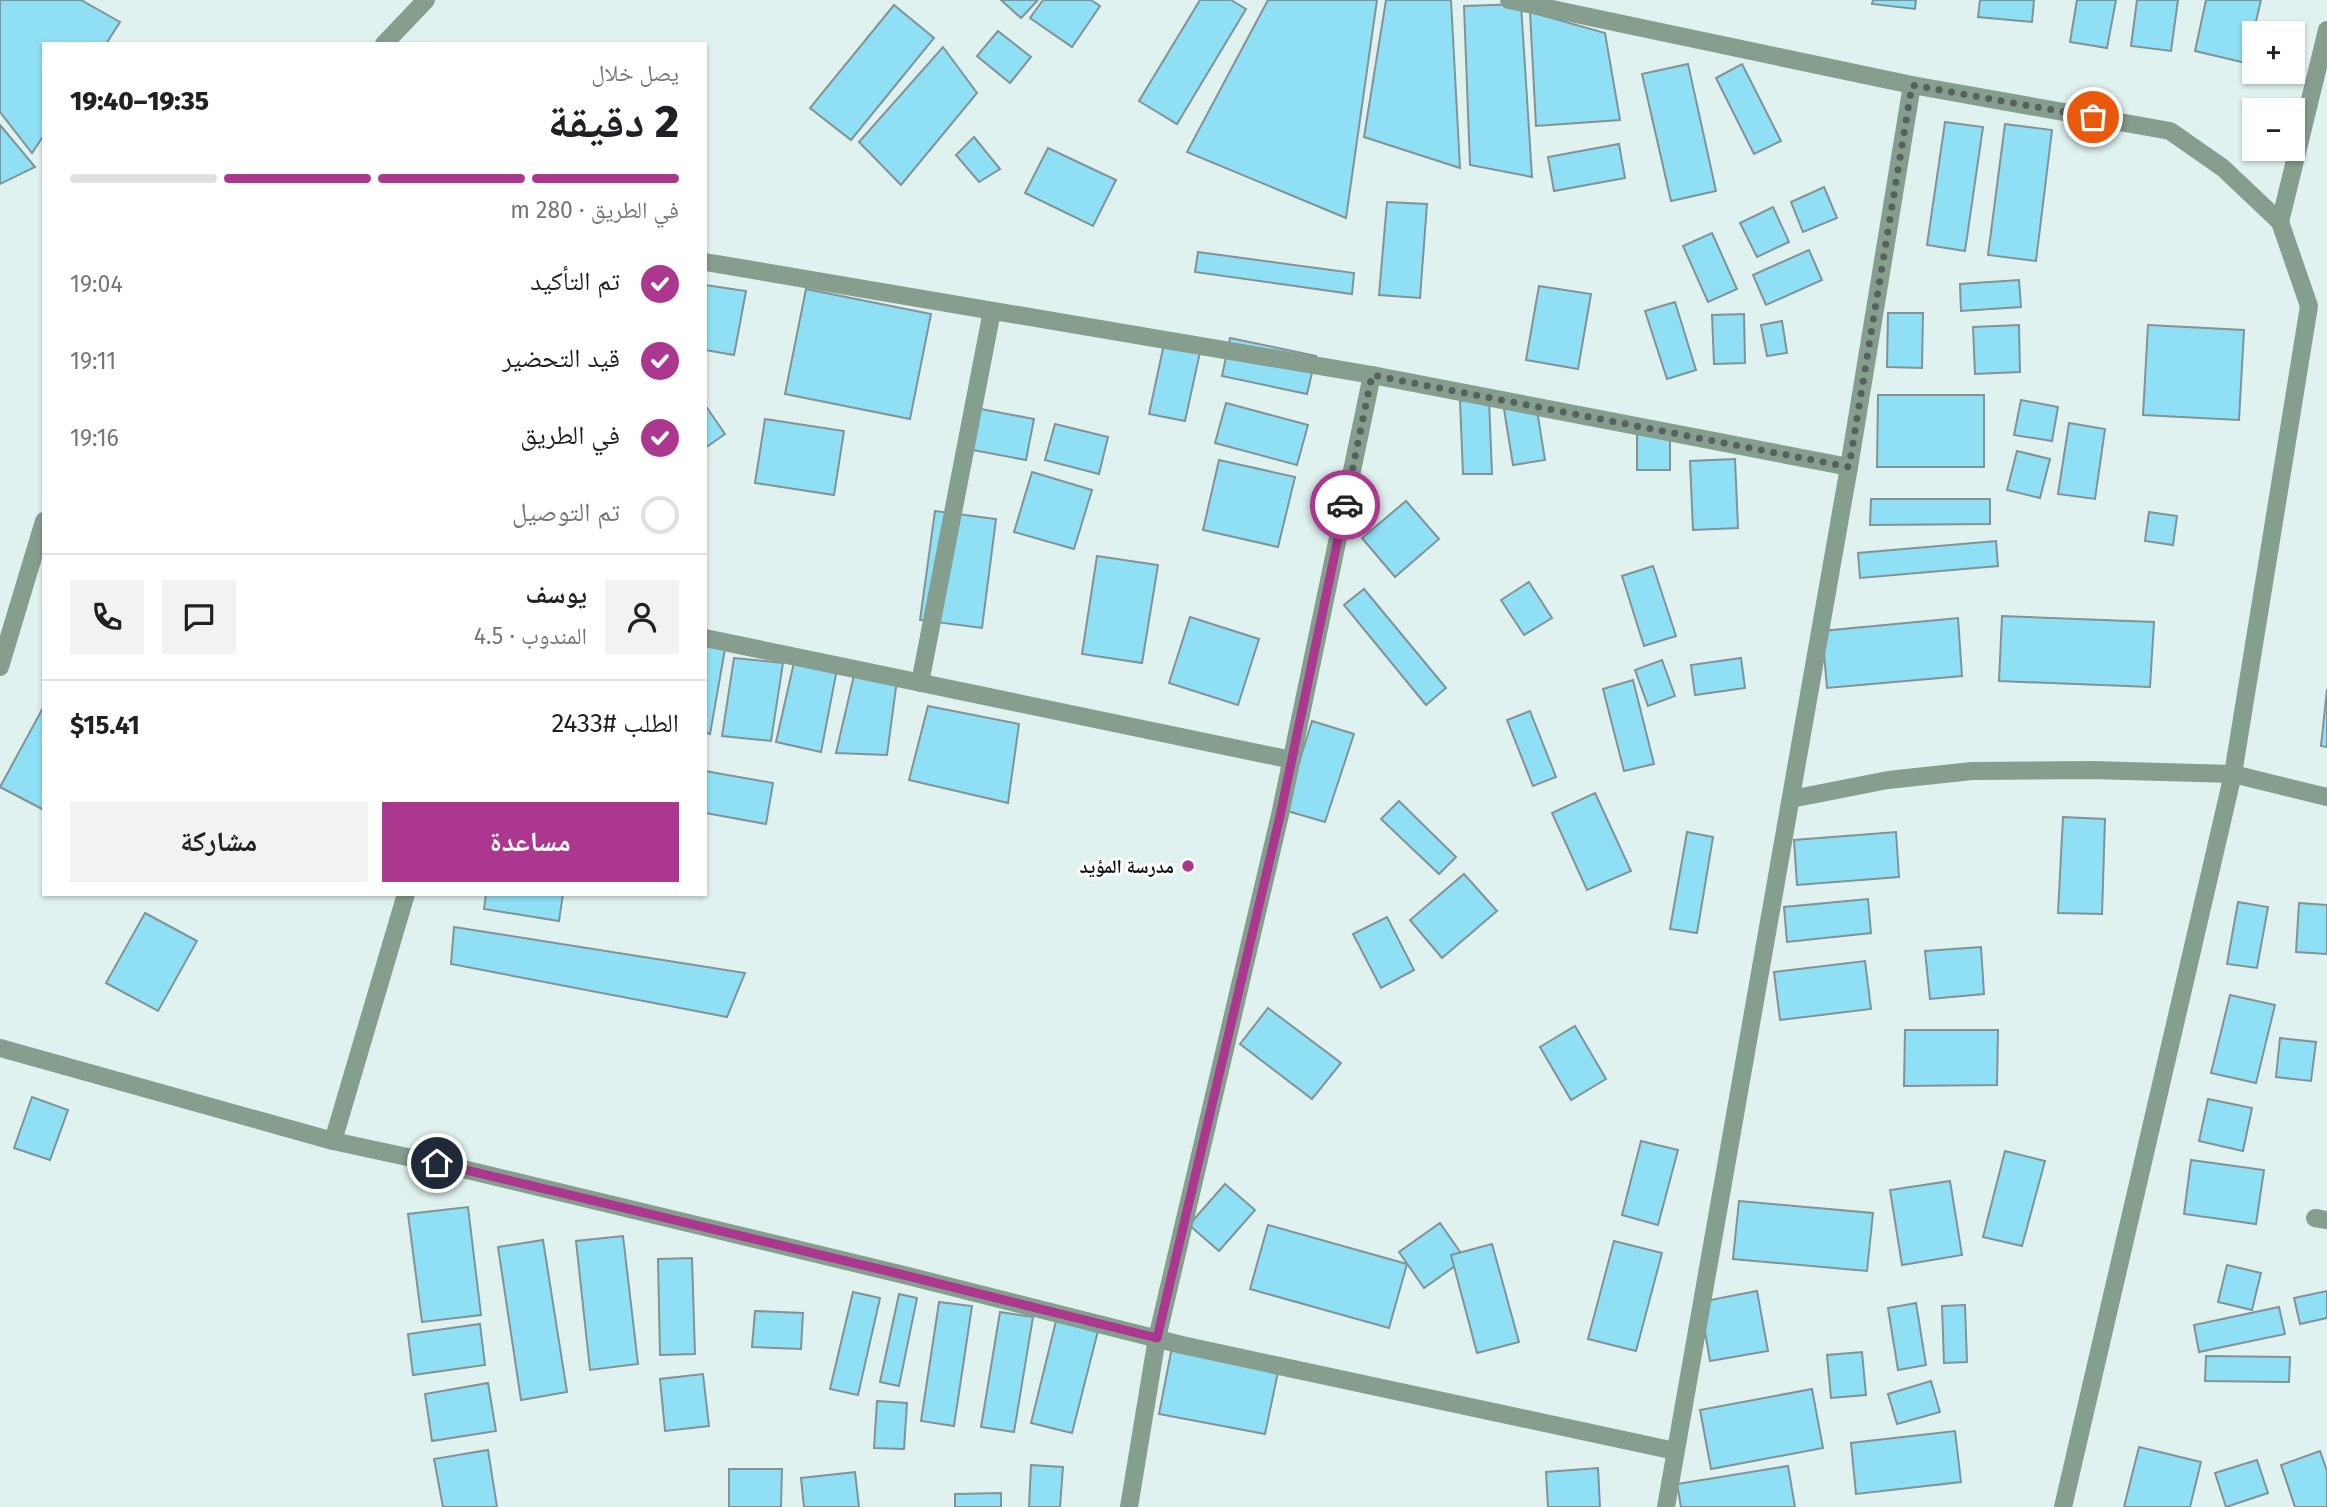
<!DOCTYPE html>
<html lang="ar">
<head>
<meta charset="utf-8">
<style>
	:root { --surface:#fff; --page:#f2f2f2; --text:#202124; --muted:#757577; --line:#e0e0e0; --accent:#ac378f }
	body { margin:0; font-family:"Fira Sans","Noto Naskh Arabic",sans-serif; background:var(--page); color:var(--text); direction:rtl; height:100vh; display:flex; flex-direction:column; font-size:26px; white-space:nowrap }
	* { box-sizing:border-box; margin:0 }
	p { font-size:23px; color:var(--muted) }
	.icon { flex:none; width:38px; height:38px; fill:none; stroke:currentColor; stroke-width:2; stroke-linecap:round; stroke-linejoin:round }
	.map { position:relative; flex:1; overflow:hidden; direction:ltr }
	.sheet { position:absolute; left:42px; top:42px; width:665px; height:854px; display:flex; flex-direction:column; background:var(--surface); border-radius:0px; box-shadow:0 2px 5px #0004; direction:rtl }
	.sheet>* { flex:none }
	.tools { position:absolute; left:2242px; top:21px; display:grid; gap:14px }
	.tools a { display:grid; place-items:center; width:63px; height:63px; border-radius:0px; background:var(--surface); box-shadow:0 2px 5px #0004; font-size:35px }
	.pin { position:absolute; display:grid; place-items:center; width:60px; height:60px; color:#fff; margin:-30px; border:4px solid #fff; border-radius:50%; box-shadow:0 2px 7px #0007 }
	.courier { position:absolute; display:grid; place-items:center; width:70px; height:70px; margin:-35px; border:5px solid #ac378f; border-radius:50%; background:#fff; color:#222; box-shadow:0 2px 9px #0007 }
	.head em { font-style:normal; font-weight:800 }
	.head div { display:flex; flex-direction:column-reverse }
	.head { display:flex; align-items:center; justify-content:space-between; height:119px; padding:0 28px }
	h1 { font-size:46px; font-weight:800; line-height:52px }
	.bar { display:grid; grid-template-columns:repeat(4,1fr); gap:10px 7px; align-content:center; height:84px; padding:0 28px }
	.bar i { height:9px; border-radius:5px; background:var(--line) }
	.bar .current { background:var(--accent) }
	.bar p { grid-column:span 4 }
	.line { display:flex; align-items:center; gap:18px; padding:0 28px; border-top:2px solid var(--line) }
	.line div { flex:1 }
	.round { display:grid; place-items:center; flex:none; width:74px; height:74px; border-radius:0px; background:var(--page) }
	ol { padding:0 28px; list-style:none }
	li { display:flex; align-items:center; gap:21px; height:77px }
	li p { margin-inline-start:auto }
	li .icon { padding:7px; border-radius:50%; background:var(--accent); color:#fff; stroke-width:4 }
	li:last-child { color:var(--muted) }
	li i { width:38px; height:38px; border:4px solid var(--line); border-radius:50% }
	.primary-button { display:flex; gap:14px; margin-top:auto; padding:14px 28px }
	.primary-button a { flex:1; height:80px; border-radius:0px; background:var(--accent); color:#fff; font-size:28px; font-weight:800; line-height:80px; text-align:center }
	.primary-button a+a { background:var(--page); color:var(--text) }
	.map>svg:first-child { display:block }
	.building { fill:#90e0f5; stroke:#829297; stroke-width:2 }
	.lines { fill:none; stroke-linecap:round; stroke-linejoin:round }
	.minor { stroke:#859e8d; stroke-width:18 }
	.done { stroke:#566260; stroke-width:7; stroke-dasharray:0 12.6 }
	.route { stroke:#ac378f; stroke-width:9 }
	.poi-dot { fill:#ac378f; stroke:#fff; stroke-width:2.5 }
	.labels { text-anchor:middle; stroke-width:6; stroke-linejoin:round; paint-order:stroke }
	.poi-label { font-size:19px; font-weight:bold; fill:#0d1413; stroke:#fff; text-anchor:end }
</style>
</head>
<body>
<div class="map">
<svg width="2327" height="1507" viewBox="0 0 2327 1507">
	<rect width="100%" height="100%" fill="#dff2ef"/>
	<!-- building -->
	<g class="building">
		<path d="M0 0H81L120 22 106 44H44V135L32 153 0 112Z"/>
		<path d="M1001 0H1038L1021 18Z"/>
		<path d="M1043 0H1091L1100 6 1072 47 1030 18Z"/>
		<path d="M1200 0H1231L1246 9 1177 124 1139 101Z"/>
		<path d="M1268 0H1377L1346 218 1187 152Z"/>
		<path d="M1386 0H1451L1460 168 1364 137Z"/>
		<path d="M1873 0H1916L1915 9 1872 4Z"/>
		<path d="M1980 0H2034L2032 22 1978 17Z"/>
		<path d="M2077 0H2116L2107 48 2070 42Z"/>
		<path d="M2137 0H2178L2171 51 2131 46Z"/>
		<path d="M2206 0H2261L2246 63 2195 51Z"/>
		<path d="M1521 4 1532 177 1470 165 1464 6Z"/>
		<path d="M894 5 934 38 851 140 810 108Z"/>
		<path d="M1530 12 1605 33 1620 120 1536 126Z"/>
		<path d="M998 31 1031 57 1010 83 977 56Z"/>
		<path d="M943 47 977 93 901 185 859 142Z"/>
		<path d="M1688 64 1716 191 1671 201 1642 74Z"/>
		<path d="M1742 64 1781 141 1754 154 1716 78Z"/>
		<path d="M1945 122 1983 127 1965 251 1927 245Z"/>
		<path d="M2005 124 2052 130 2036 261 1988 255Z"/>
		<path d="M0 125 35 167 0 184Z"/>
		<path d="M974 137 1000 169 979 182 956 155Z"/>
		<path d="M1619 144 1625 178 1554 191 1548 157Z"/>
		<path d="M1048 148 1116 180 1093 226 1025 193Z"/>
		<path d="M1824 187 1837 218 1803 232 1791 202Z"/>
		<path d="M1387 202 1427 204 1420 298 1379 295Z"/>
		<path d="M1773 207 1789 242 1757 257 1740 223Z"/>
		<path d="M1712 233 1737 289 1708 302 1683 246Z"/>
		<path d="M1809 250 1822 280 1766 305 1753 275Z"/>
		<path d="M1198 252 1354 273 1352 294 1195 272Z"/>
		<path d="M2019 280 2021 307 1961 311 1960 284Z"/>
		<path d="M705 285 746 291 734 355 705 350Z"/>
		<path d="M1539 286 1591 294 1578 369 1526 360Z"/>
		<path d="M806 289 931 314 910 419 785 394Z"/>
		<path d="M1675 302 1696 370 1667 379 1645 311Z"/>
		<path d="M1888 313H1923L1922 368 1887 367Z"/>
		<path d="M1744 314 1745 363 1714 364 1712 315Z"/>
		<path d="M1782 321 1787 353 1767 356 1761 325Z"/>
		<path d="M2019 325 2020 372 1975 374 1973 327Z"/>
		<path d="M2148 325 2244 330 2239 420 2143 415Z"/>
		<path d="M1230 338 1316 356 1307 394 1222 376Z"/>
		<path d="M1164 344 1200 352 1185 421 1149 414Z"/>
		<path d="M1878 395H1984V467H1877Z"/>
		<path d="M1489 399 1492 474H1463L1460 401Z"/>
		<path d="M2021 400 2058 407 2052 441 2014 435Z"/>
		<path d="M1226 403 1308 425 1297 465 1215 443Z"/>
		<path d="M1536 404 1545 460 1513 465 1504 409Z"/>
		<path d="M705 405 725 434 705 448Z"/>
		<path d="M970 407 1034 419 1026 460 962 448Z"/>
		<path d="M765 419 844 431 834 495 755 483Z"/>
		<path d="M2069 423 2105 429 2095 499 2058 494Z"/>
		<path d="M1055 424 1108 437 1099 474 1045 460Z"/>
		<rect x="1637" y="428" width="33" height="42"/>
		<path d="M2017 451 2050 459 2040 498 2007 490Z"/>
		<path d="M1735 459 1738 528 1693 530 1690 461Z"/>
		<path d="M1219 460 1295 477 1278 547 1203 530Z"/>
		<path d="M1032 472 1092 490 1074 549 1014 532Z"/>
		<path d="M1871 499H1990V524L1870 525Z"/>
		<path d="M1406 501 1439 539 1395 577 1362 538Z"/>
		<path d="M935 511 996 519 982 628 920 620Z"/>
		<path d="M2149 512 2177 516 2173 545 2145 541Z"/>
		<path d="M1996 541 1998 566 1860 578 1858 553Z"/>
		<path d="M1097 556 1158 565 1142 663 1082 654Z"/>
		<path d="M1653 566 1676 636 1644 646 1622 576Z"/>
		<path d="M1529 582 1552 618 1524 635 1501 600Z"/>
		<path d="M1364 589 1446 688 1426 705 1344 605Z"/>
		<path d="M2002 616 2154 622 2150 687 1999 681Z"/>
		<path d="M1190 617 1259 639 1238 705 1169 683Z"/>
		<path d="M1958 618 1962 676 1827 688 1822 631Z"/>
		<path d="M705 646 725 649 710 734 705 732Z"/>
		<path d="M734 658 783 663 771 741 722 736Z"/>
		<path d="M795 658 837 669 821 752 776 742Z"/>
		<path d="M1741 658 1745 688 1695 695 1691 665Z"/>
		<path d="M1662 660 1675 696 1648 706 1635 670Z"/>
		<path d="M854 675 897 680 887 755 836 753Z"/>
		<path d="M1633 680 1654 764 1624 771 1603 689Z"/>
		<path d="M2327 689V747L2321 746Z"/>
		<path d="M44 706V810L0 787Z"/>
		<path d="M928 706 1019 724 1008 803 909 780Z"/>
		<path d="M1530 711 1556 777 1533 786 1507 720Z"/>
		<path d="M1312 721 1354 734 1325 822 1284 810Z"/>
		<path d="M705 771 773 783 766 824 705 813Z"/>
		<path d="M1595 793 1631 871 1587 890 1552 813Z"/>
		<path d="M1399 801 1456 857 1439 874 1381 819Z"/>
		<path d="M2063 817 2105 819 2102 914 2058 913Z"/>
		<path d="M1687 832 1713 837 1697 933 1670 929Z"/>
		<path d="M1896 832 1899 877 1797 885 1794 840Z"/>
		<path d="M1464 874 1497 911 1442 958 1410 920Z"/>
		<path d="M486 894H563L559 921 484 909Z"/>
		<path d="M1868 899 1871 933 1787 942 1784 907Z"/>
		<path d="M2238 902 2268 907 2257 968 2227 964Z"/>
		<path d="M2299 903 2327 905V954L2296 952Z"/>
		<path d="M145 913 197 941 158 1011 106 983Z"/>
		<path d="M1387 917 1414 970 1381 988 1353 934Z"/>
		<path d="M454 927 745 973 727 1017 451 964Z"/>
		<path d="M1981 947 1984 994 1930 999 1925 951Z"/>
		<path d="M1865 961 1871 1009 1780 1020 1774 972Z"/>
		<path d="M2230 995 2275 1005 2256 1083 2211 1073Z"/>
		<path d="M1268 1008 1341 1063 1312 1099 1240 1044Z"/>
		<path d="M1575 1026 1606 1079 1571 1100 1540 1047Z"/>
		<path d="M1905 1030H1998L1997 1085 1904 1086Z"/>
		<path d="M2280 1038 2316 1042 2311 1081 2276 1077Z"/>
		<path d="M32 1097 68 1110 50 1160 14 1148Z"/>
		<path d="M2208 1099 2252 1108 2243 1151 2199 1141Z"/>
		<path d="M1641 1141 1678 1150 1658 1225 1622 1215Z"/>
		<path d="M2005 1151 2045 1161 2022 1246 1983 1237Z"/>
		<path d="M2191 1160 2264 1170 2256 1224 2184 1214Z"/>
		<path d="M1950 1181 1962 1255 1902 1265 1890 1190Z"/>
		<path d="M1225 1184 1255 1210 1219 1251 1189 1225Z"/>
		<path d="M1739 1201 1873 1213 1867 1271 1733 1259Z"/>
		<path d="M468 1207 481 1315 422 1322 408 1214Z"/>
		<path d="M1440 1223 1465 1259 1424 1288 1399 1252Z"/>
		<path d="M1268 1225 1407 1264 1389 1328 1250 1289Z"/>
		<path d="M623 1236 638 1364 590 1370 576 1241Z"/>
		<path d="M543 1240 567 1392 521 1400 498 1247Z"/>
		<path d="M1614 1241 1662 1253 1636 1351 1588 1339Z"/>
		<path d="M1492 1244 1519 1342 1477 1353 1451 1255Z"/>
		<path d="M692 1258 695 1354 660 1355 658 1259Z"/>
		<path d="M2227 1265 2261 1273 2252 1310 2218 1302Z"/>
		<path d="M1757 1291 1768 1351 1710 1361 1700 1302Z"/>
		<path d="M2327 1291V1318L2300 1324 2294 1298Z"/>
		<path d="M853 1292 880 1298 858 1395 830 1389Z"/>
		<path d="M899 1294 917 1298 899 1386 880 1382Z"/>
		<path d="M939 1302 972 1306 954 1426 921 1421Z"/>
		<path d="M1916 1303 1926 1365 1898 1370 1888 1308Z"/>
		<path d="M1965 1305 1967 1362 1944 1363 1942 1306Z"/>
		<path d="M2279 1307 2285 1334 2199 1352 2194 1325Z"/>
		<path d="M755 1311 803 1313 801 1349 752 1347Z"/>
		<path d="M1000 1312 1033 1317 1014 1432 981 1427Z"/>
		<path d="M1058 1313 1100 1323 1072 1433 1031 1423Z"/>
		<path d="M480 1324 485 1365 413 1375 408 1334Z"/>
		<path d="M1172 1347 1279 1367 1265 1434 1159 1414Z"/>
		<path d="M1862 1352 1866 1395 1831 1398 1827 1355Z"/>
		<path d="M2206 1356 2290 1357 2289 1382 2205 1381Z"/>
		<path d="M703 1374 709 1426 665 1431 660 1379Z"/>
		<path d="M1931 1381 1940 1412 1897 1424 1888 1394Z"/>
		<path d="M488 1383 496 1431 432 1441 425 1394Z"/>
		<path d="M1812 1389 1823 1448 1711 1469 1700 1410Z"/>
		<path d="M877 1401 907 1403 904 1449 874 1448Z"/>
		<path d="M1955 1431 1961 1482 1856 1494 1851 1443Z"/>
		<path d="M2139 1447 2201 1462 2190 1507H2124Z"/>
		<path d="M488 1450 497 1507H443L434 1459Z"/>
		<path d="M2320 1451 2327 1471V1507H2295L2281 1465Z"/>
		<path d="M2257 1460 2268 1493 2226 1507 2215 1473Z"/>
		<path d="M1031 1465 1063 1467 1060 1507H1029Z"/>
		<path d="M1788 1466 1795 1507H1681L1677 1484Z"/>
		<path d="M1598 1468 1600 1507H1548L1546 1472Z"/>
		<path d="M729 1469H782L781 1507H729Z"/>
		<path d="M855 1472 859 1507H804L801 1478Z"/>
		<path d="M1001 1493V1507H955V1494Z"/>
	</g>
	<g class="lines">
		<!-- minor -->
		<g class="minor">
			<path d="M1509 0 1912 85 1849 467 1666 1507"/>
			<path d="M384 44 426 0"/>
			<path d="M1912 85 2170 131 2223 168 2280 222 2309 306 2233 774 2063 1507"/>
			<path d="M2280 222 2327 30"/>
			<path d="M705 262 1372 375 1849 467"/>
			<path d="M705 638 1292 760"/>
			<path d="M0 667 44 521"/>
			<path d="M920 683 992 311"/>
			<path d="M1791 799 1888 780 1972 771 2092 770 2233 774 2327 797"/>
			<path d="M0 1048 333 1141 463 1169 904 1275 1182 1345 1675 1451"/>
			<path d="M333 1141 406 894"/>
			<path d="M2315 1218 2327 1220"/>
			<path d="M1129 1507 1157 1338 1280 815 1372 375"/>
		</g>
	</g>
	<g class="lines">
		<!-- done -->
		<path class="done" d="M1345 505 1372 375 1849 467 1912 85 2093 117"/>
		<!-- route -->
		<path class="route" d="M437 1163 904 1275 1157 1338 1280 816 1345 505"/>
	</g>
	<!-- markers -->
	<circle class="poi-dot" cx="1188" cy="866" r="7"/>
	<g class="labels">
		<!-- poi labels -->
		<g class="poi-label">
			<text x="1174" y="873">مدرسة المؤيد</text>
		</g>
	</g>
</svg>
<div class="tools">
<a>+</a>
<a>−</a>
</div>
<div class="pin" style="left:2093px;top:117px;background:#ea580c"><svg class="icon" aria-label="bag" viewBox="0 0 24 24"><path d="M5 8h14l-1 12H6zM9 8a3 3 0 0 1 6 0"/></svg></div>
<div class="pin" style="left:437px;top:1163px;background:#1f2937"><svg class="icon" aria-label="home" viewBox="0 0 24 24"><path d="M3 11l9-7 9 7M6 9v11h12V9"/></svg></div>
<div class="courier" style="left:1345px;top:505px"><svg class="icon" aria-label="car" viewBox="0 0 24 24"><path d="M5 17H2v-5l4-1 3-4h7l3 4 3 1v5h-3M9 17h6M6 11h13"/><circle cx="7" cy="17" r="2"/><circle cx="17" cy="17" r="2"/></svg></div>
<section class="sheet">
<div class="head"><div><h1>2 دقيقة</h1><p>يصل خلال</p></div><em>19:35–19:40</em></div>
<div class="bar"><i class="current"></i><i class="current"></i><i class="current"></i><i></i><p>في الطريق · 280 m</p></div>
<ol>
<li><svg class="icon" aria-label="check" viewBox="0 0 24 24"><path d="M5 12l5 5 9-10"/></svg>تم التأكيد<p>19:04</p></li>
<li><svg class="icon" aria-label="check" viewBox="0 0 24 24"><path d="M5 12l5 5 9-10"/></svg>قيد التحضير<p>19:11</p></li>
<li><svg class="icon" aria-label="check" viewBox="0 0 24 24"><path d="M5 12l5 5 9-10"/></svg>في الطريق<p>19:16</p></li>
<li><i></i>تم التوصيل</li>
</ol>
<div class="line" style="height:126px"><a class="round"><svg class="icon" aria-label="person" viewBox="0 0 24 24"><circle cx="12" cy="8" r="4"/><path d="M4 21q1-7 8-7t8 7"/></svg></a><div><b>يوسف</b><p>المندوب · 4.5</p></div><a class="round"><svg class="icon" aria-label="chat" viewBox="0 0 24 24"><path d="M4 5h16v11H9l-5 4z"/></svg></a><a class="round"><svg class="icon" aria-label="phone" viewBox="0 0 24 24"><path d="M5 4h4l2 5-3 2q2 4 5 5l2-3 5 2v4C11 20 4 13 5 4z"/></svg></a></div>
<div class="line" style="height:91px"><div>الطلب #2433</div><b>$15.41</b></div>
<div class="primary-button"><a>مساعدة</a><a>مشاركة</a></div>
</section>
</div>
</body>
</html>
